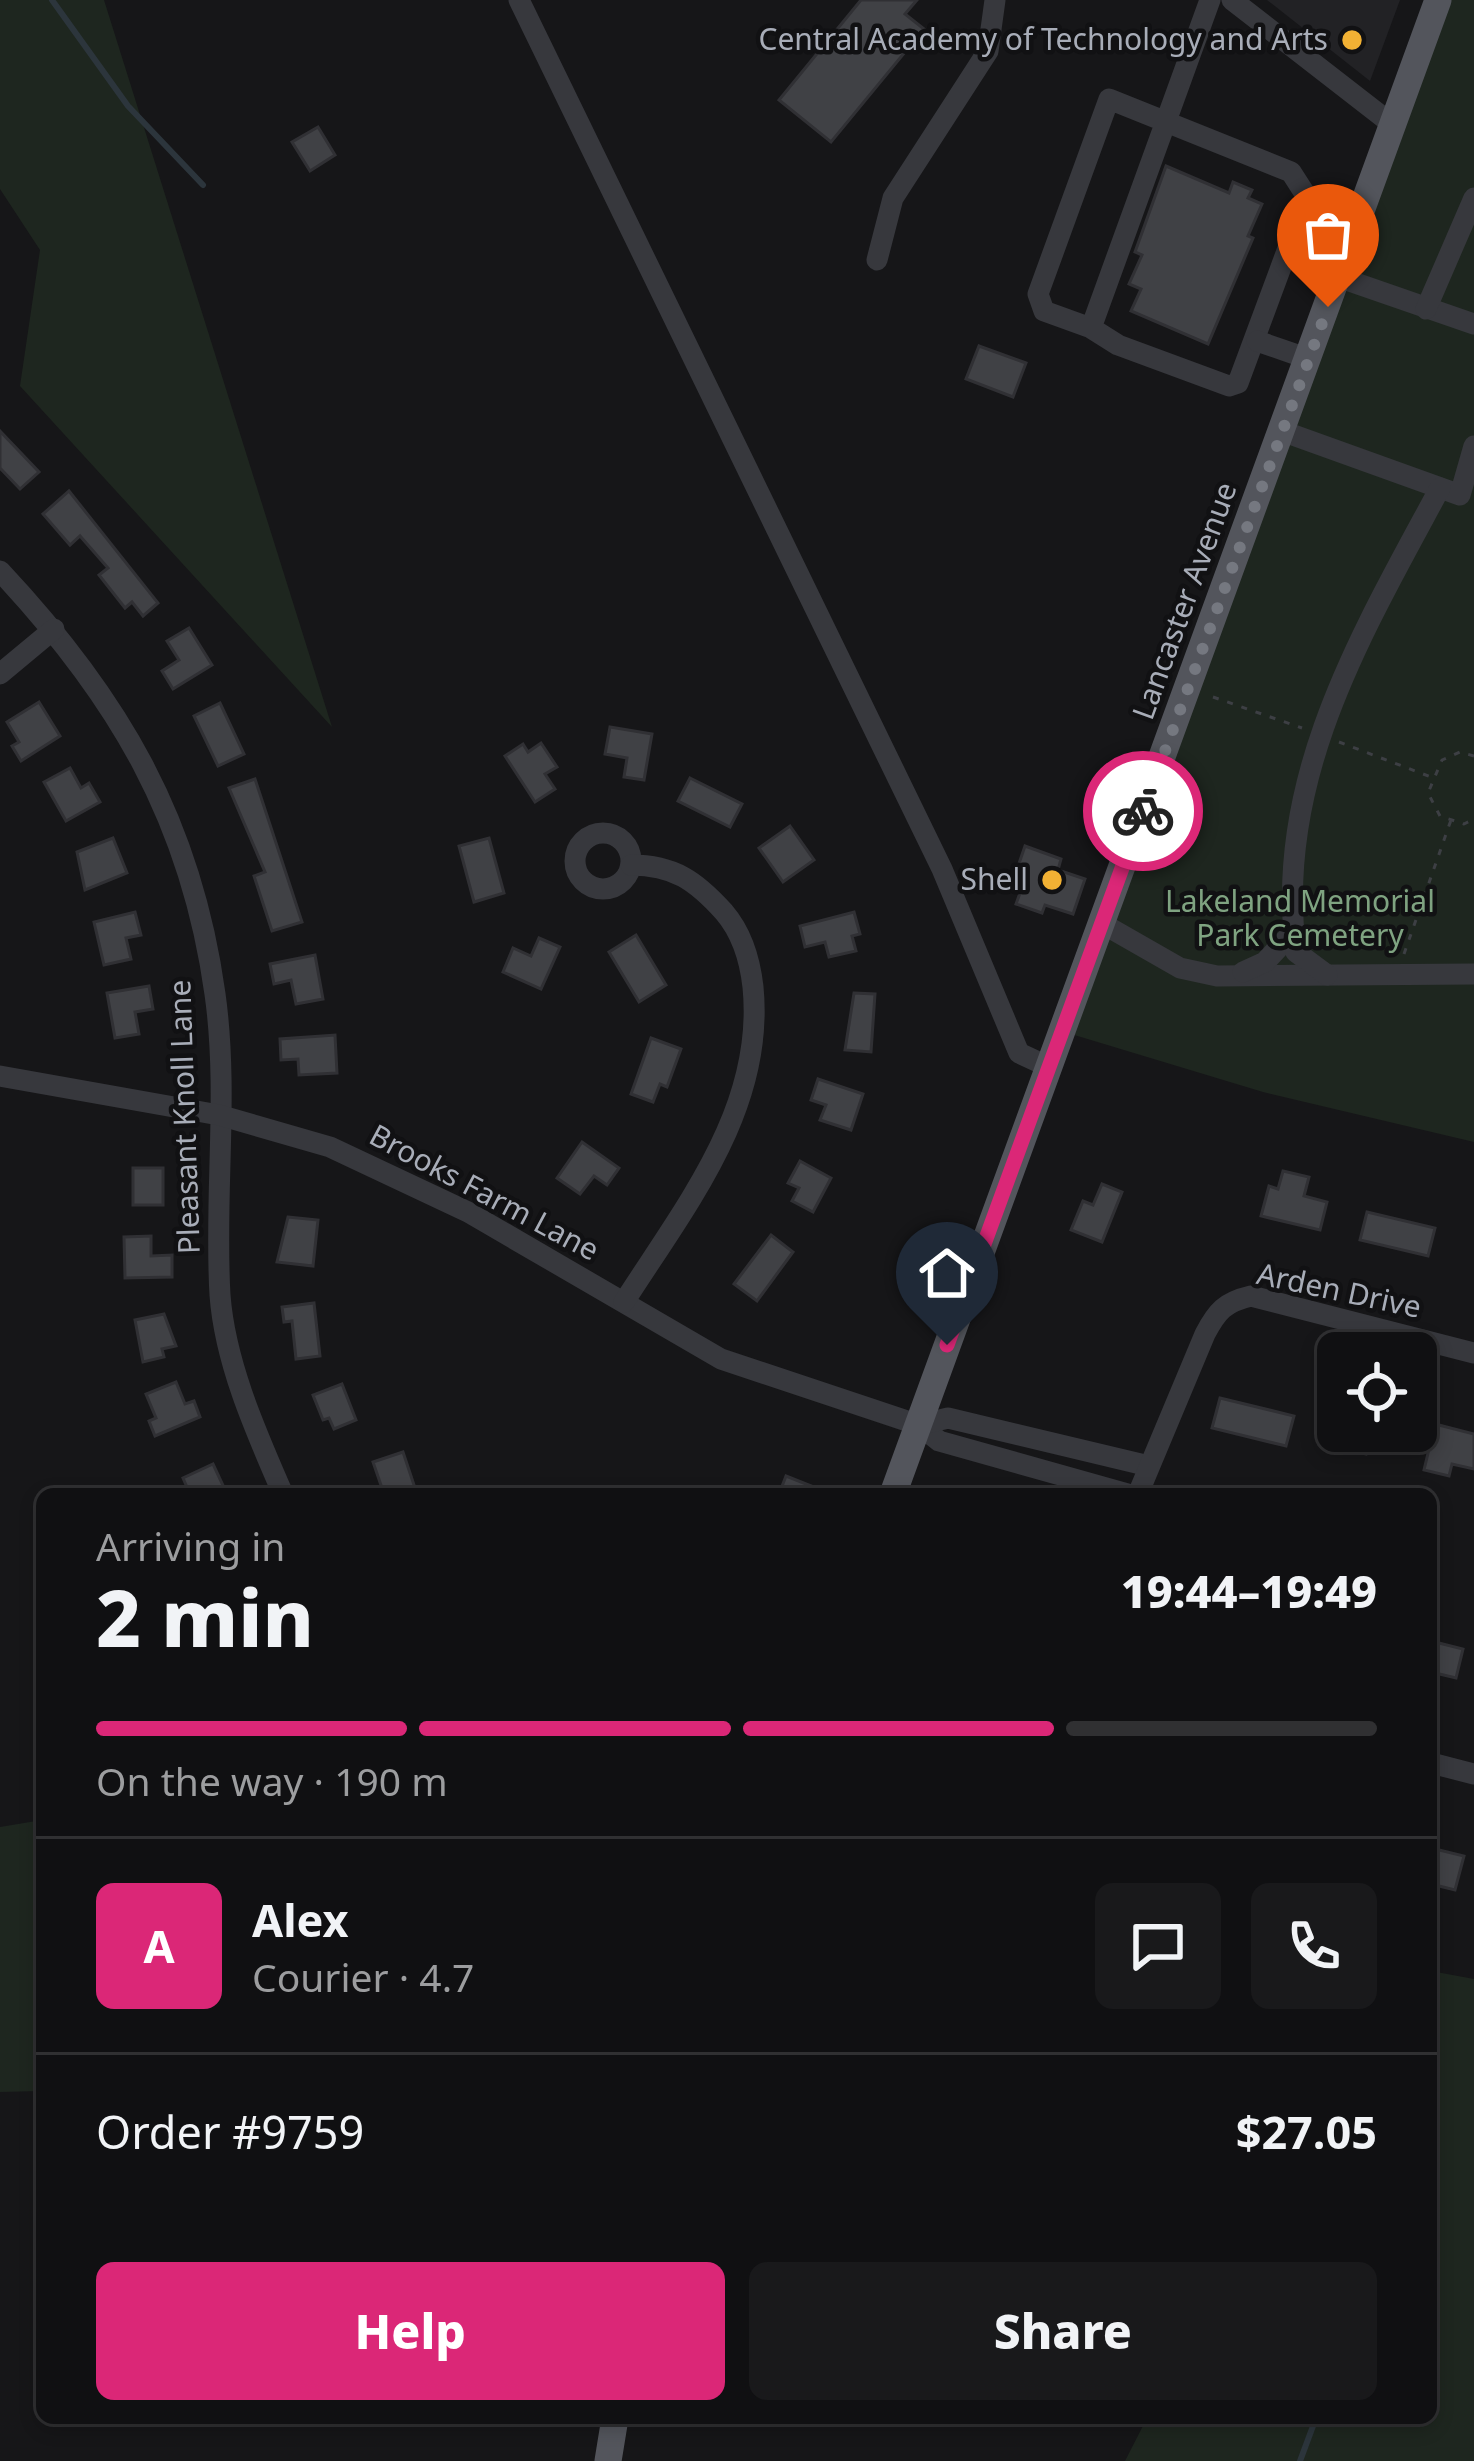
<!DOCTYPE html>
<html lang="en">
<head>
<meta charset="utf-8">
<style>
	:root { --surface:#101012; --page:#19191b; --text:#f1f3f6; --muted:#9c9d9f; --line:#303032; --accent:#db2777 }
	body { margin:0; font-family:"Noto Sans",sans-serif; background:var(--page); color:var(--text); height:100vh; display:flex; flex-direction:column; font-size:45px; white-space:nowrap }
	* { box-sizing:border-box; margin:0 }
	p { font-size:39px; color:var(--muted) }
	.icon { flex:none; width:66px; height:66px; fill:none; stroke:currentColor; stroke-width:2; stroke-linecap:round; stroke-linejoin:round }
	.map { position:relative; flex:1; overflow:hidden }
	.side { position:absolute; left:36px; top:1488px; width:1401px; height:936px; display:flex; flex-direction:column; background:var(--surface); border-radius:18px; box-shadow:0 6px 18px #0003,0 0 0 3px var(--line) }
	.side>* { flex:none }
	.fabs { position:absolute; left:1317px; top:1332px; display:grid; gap:24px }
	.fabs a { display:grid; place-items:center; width:120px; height:120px; border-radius:18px; background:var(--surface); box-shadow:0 6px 18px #0003,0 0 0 3px var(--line); font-size:60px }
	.pin { position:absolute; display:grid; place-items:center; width:102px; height:102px; color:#fff; margin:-123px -51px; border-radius:50% 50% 50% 0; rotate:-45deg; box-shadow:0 0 12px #0007 }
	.pin .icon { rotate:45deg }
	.courier { position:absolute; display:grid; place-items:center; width:120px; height:120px; margin:-60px; border:9px solid #db2777; border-radius:50%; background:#fff; color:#222; box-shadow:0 3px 15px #0007 }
	.head em { font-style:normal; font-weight:800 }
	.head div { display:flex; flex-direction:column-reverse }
	.head { display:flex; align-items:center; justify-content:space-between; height:204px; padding:0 60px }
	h1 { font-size:78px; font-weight:800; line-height:90px }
	.bar { display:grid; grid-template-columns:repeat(4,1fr); gap:18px 12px; align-content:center; height:144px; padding:0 60px }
	.bar i { height:15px; border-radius:9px; background:var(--line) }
	.bar .active { background:var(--accent) }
	.bar p { grid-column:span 4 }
	.line { display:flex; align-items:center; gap:30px; padding:0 60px; border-top:3px solid var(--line) }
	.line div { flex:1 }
	.round { display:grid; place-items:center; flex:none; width:126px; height:126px; border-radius:18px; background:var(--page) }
	.button { display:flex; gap:24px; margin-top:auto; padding:24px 60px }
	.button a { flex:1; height:138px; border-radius:18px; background:var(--accent); color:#fff; font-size:48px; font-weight:800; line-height:138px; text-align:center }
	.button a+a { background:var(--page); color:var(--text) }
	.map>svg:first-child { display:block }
	.built { fill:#222225 }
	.green { fill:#1e261f }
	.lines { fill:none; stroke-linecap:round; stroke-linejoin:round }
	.stream { stroke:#2c353c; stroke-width:6 }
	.building { fill:#404145; stroke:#303034; stroke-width:3 }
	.path { stroke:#3d3f44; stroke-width:3; stroke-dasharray:6 9; stroke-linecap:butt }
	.minor { stroke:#37383d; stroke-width:21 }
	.major { stroke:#53555c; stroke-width:27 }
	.done { stroke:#757880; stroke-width:12; stroke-dasharray:0 21.6 }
	.route { stroke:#db2777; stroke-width:15 }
	.poi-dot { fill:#f2b134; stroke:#111113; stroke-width:4.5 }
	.labels { text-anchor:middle; stroke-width:9; stroke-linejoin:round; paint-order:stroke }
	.poi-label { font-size:30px; fill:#a8adb8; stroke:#111113; text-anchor:end }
	.street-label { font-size:30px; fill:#a8adb8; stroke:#111113 }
	.park-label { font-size:30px; fill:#7fa381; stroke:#111113 }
</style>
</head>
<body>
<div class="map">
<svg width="1474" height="2461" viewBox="0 0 1474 2461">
	<rect width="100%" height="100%" fill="#161618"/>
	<!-- built -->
	<path class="built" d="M1267 0H1400L1370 81Z"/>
	<!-- green -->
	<g class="green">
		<path d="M0 0H104L332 727 20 386 40 250 0 189Z"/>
		<path d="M1449 0H1474V1142L1263 1092 1071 1034Z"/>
		<path d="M42 1820V2091L0 2092V1827Z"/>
		<path d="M1431 1971 1474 1979V2461H1125L1147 2418H1431Z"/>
	</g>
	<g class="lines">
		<!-- stream -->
		<g class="stream">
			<path d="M52 0 128 106 203 185"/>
			<path d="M1300 2461 1316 2418"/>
		</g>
	</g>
	<!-- building -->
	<g class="building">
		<path d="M861 0H917L905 14 924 29 831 142 779 100Z"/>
		<path d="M318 127 335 155 310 171 292 142Z"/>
		<path d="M1166 166 1229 193 1233 182 1252 190 1248 198 1262 204 1248 236 1253 238 1208 344 1131 311 1141 289 1129 284 1142 255 1135 252Z"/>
		<path d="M979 346 1026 363 1013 397 966 379Z"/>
		<path d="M0 431 39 472 20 489 0 468Z"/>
		<path d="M69 491 158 603 143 616 132 602 125 608 99 575 108 568 80 536 70 545 43 514Z"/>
		<path d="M189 628 212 665 173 689 162 671 179 660 167 641Z"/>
		<path d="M39 702 60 736 21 761 12 746 19 742 7 722Z"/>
		<path d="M220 703 244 754 218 766 194 716Z"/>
		<path d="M610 727 652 734 644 780 624 777 627 758 605 754Z"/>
		<path d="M541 743 557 767 545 774 555 789 535 802 505 756 523 744 528 752Z"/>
		<path d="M70 768 81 788 89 783 100 802 66 821 44 782Z"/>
		<path d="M690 778 742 804 730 827 678 801Z"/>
		<path d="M255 779 302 922 272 931 254 876 265 872 229 788Z"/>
		<path d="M790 826 814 860 783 882 759 848Z"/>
		<path d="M113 838 127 873 85 890 77 852Z"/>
		<path d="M489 838 504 893 474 902 459 846Z"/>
		<path d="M1025 846 1061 859 1058 870 1085 879 1073 914 1045 905 1042 913 1016 904 1024 882 1014 878Z"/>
		<path d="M135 912 141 935 126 938 131 959 104 965 94 922Z"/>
		<path d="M854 912 860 934 852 936 856 951 829 957 825 942 805 947 800 926Z"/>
		<path d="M636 935 666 985 639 1002 609 952Z"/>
		<path d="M539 938 560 947 541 989 503 972 513 948 531 956Z"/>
		<path d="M315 955 323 999 296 1004 291 980 274 984 270 964Z"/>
		<path d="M149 986 153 1009 135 1012 139 1034 115 1038 107 993Z"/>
		<path d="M854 993 875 994 871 1052 845 1050Z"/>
		<path d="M335 1035 337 1073 299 1075 298 1059 281 1060 280 1039Z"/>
		<path d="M651 1038 681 1049 667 1087 660 1084 653 1102 631 1094Z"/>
		<path d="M818 1079 863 1094 851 1130 820 1120 826 1105 811 1100Z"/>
		<path d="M582 1142 619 1168 607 1185 594 1176 580 1194 557 1178Z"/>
		<path d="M800 1161 831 1178 813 1212 792 1201 799 1188 788 1183Z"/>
		<rect x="133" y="1168" width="30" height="37"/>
		<path d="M1283 1171 1309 1177 1304 1196 1327 1202 1320 1230 1261 1216 1269 1186 1278 1189Z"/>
		<path d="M1102 1184 1122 1192 1102 1242 1071 1230 1083 1201 1093 1205Z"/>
		<path d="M1367 1212 1435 1228 1428 1256 1360 1240Z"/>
		<path d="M288 1217 318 1220 313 1266 277 1262Z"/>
		<path d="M771 1235 793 1252 757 1301 734 1284Z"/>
		<path d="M151 1236V1256L172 1255V1277L125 1278 124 1237Z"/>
		<path d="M314 1303 320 1356 296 1359 292 1321 284 1322 282 1307Z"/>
		<path d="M164 1314 176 1346 162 1349 164 1357 143 1362 135 1320Z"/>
		<path d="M1331 1379H1338V1435L1320 1431Z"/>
		<path d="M176 1382 185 1404 194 1401 200 1417 155 1436 149 1421 156 1418 146 1394Z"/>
		<path d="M342 1384 356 1420 334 1429 329 1418 323 1420 313 1395Z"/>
		<path d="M1220 1398 1294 1416 1286 1446 1212 1428Z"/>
		<path d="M1435 1424 1474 1434V1469L1452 1464 1449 1476 1424 1470Z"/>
		<path d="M1342 1431H1370L1366 1454 1338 1448Z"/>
		<path d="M403 1452 417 1494H384L373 1462Z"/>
		<path d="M213 1464 227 1494H190L183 1478Z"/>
		<path d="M786 1476 829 1493V1494H779Z"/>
		<path d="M1431 1641 1463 1649 1456 1678 1431 1672Z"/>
		<path d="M1431 1848 1464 1856 1455 1890 1431 1884Z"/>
	</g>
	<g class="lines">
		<!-- path -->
		<g class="path">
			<path d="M1213 697 1302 728"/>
			<path d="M1339 742 1431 777"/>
			<path d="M1474 756 1460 752 1442 760 1428 793 1440 816 1464 824 1474 819"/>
			<path d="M1404 954 1451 820"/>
		</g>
		<!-- minor -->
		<g class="minor">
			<path d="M519 0 942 869 1019 1053 1049 1067"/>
			<path d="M1232 0 1393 125"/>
			<path d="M877 260 893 198 988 51 995 0"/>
			<path d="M1338 277 1474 324"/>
			<path d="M1426 309 1474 198"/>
			<path d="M1091 328 1044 311 1038 294 1109 99 1291 172 1307 197 1238 383 1229 386 1118 345 1091 328 1210 0"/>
			<path d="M1257 341 1309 359"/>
			<path d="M1282 431 1460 495 1474 446"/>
			<path d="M0 571C118 697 191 820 215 994 229 1093 214 1195 220 1295 225 1363 256 1432 283 1494"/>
			<path d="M0 674 54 629"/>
			<circle cx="603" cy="861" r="28"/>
			<path d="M1103 924 1180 968 1217 976 1474 974"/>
			<path d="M1243 972 1265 962 1293 932"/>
			<path d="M1327 975 1296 952C1273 780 1362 633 1440 488"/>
			<path d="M0 1076 219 1115 330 1147 468 1212 721 1359 919 1425 939 1441 1128 1494"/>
			<path d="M624 1302C686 1205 765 1108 753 987 750 960 742 933 724 912 696 881 674 865 631 865"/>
			<path d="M919 1425 948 1418 1149 1466"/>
			<path d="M1138 1494 1205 1334C1217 1311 1225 1302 1251 1296L1474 1353"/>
			<path d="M1431 1763 1474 1774"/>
		</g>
		<!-- major -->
		<g class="major">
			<path d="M893 1494 1438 0"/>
			<path d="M608 2461 615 2418"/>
		</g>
	</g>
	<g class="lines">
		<!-- done -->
		<path class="done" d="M1143 811 1328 307"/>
		<!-- route -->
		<path class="route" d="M947 1345 1143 811"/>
	</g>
	<!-- markers -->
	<g class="poi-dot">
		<circle cx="1352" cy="40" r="12"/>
		<circle cx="1052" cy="880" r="12"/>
	</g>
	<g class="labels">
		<!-- poi labels -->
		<g class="poi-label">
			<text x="1328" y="50">Central Academy of Technology and Arts</text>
			<text x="1028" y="890">Shell</text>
		</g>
		<!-- street labels -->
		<g class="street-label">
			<text transform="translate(1185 601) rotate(-70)" y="10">Lancaster Avenue</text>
			<text transform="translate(185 1117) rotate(-92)" y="10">Pleasant Knoll Lane</text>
			<text transform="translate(484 1193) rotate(28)" y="10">Brooks Farm Lane</text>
			<text transform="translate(1339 1291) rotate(12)" y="10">Arden Drive</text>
		</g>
		<!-- park labels -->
		<g class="park-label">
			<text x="1300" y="912">Lakeland Memorial<tspan x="1300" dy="34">Park Cemetery</tspan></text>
		</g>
	</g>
</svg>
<div class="fabs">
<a><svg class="icon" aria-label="locate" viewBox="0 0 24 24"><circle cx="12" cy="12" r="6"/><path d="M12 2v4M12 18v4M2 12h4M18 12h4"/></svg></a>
</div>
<div class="pin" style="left:1328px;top:307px;background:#ea580c"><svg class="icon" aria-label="bag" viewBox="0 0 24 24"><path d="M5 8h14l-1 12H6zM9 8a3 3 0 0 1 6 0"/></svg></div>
<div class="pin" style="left:947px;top:1345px;background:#1f2937"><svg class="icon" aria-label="home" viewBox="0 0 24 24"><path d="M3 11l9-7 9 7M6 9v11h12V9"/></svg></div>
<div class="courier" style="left:1143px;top:811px"><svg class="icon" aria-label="bike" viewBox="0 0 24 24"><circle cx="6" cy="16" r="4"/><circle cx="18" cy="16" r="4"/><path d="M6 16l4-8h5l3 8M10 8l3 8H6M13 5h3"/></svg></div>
<section class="side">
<div class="head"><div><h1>2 min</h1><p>Arriving in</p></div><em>19:44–19:49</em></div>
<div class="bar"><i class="active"></i><i class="active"></i><i class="active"></i><i></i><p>On the way · 190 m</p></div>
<div class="line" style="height:216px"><b class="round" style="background:var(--accent);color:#fff">A</b><div><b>Alex</b><p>Courier · 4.7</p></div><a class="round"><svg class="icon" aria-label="chat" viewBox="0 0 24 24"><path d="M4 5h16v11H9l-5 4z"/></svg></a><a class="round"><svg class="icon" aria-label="phone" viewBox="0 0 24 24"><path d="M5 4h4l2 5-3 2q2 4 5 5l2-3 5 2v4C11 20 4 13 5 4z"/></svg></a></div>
<div class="line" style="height:156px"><div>Order #9759</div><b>$27.05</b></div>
<div class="button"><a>Help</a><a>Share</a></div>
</section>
</div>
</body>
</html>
